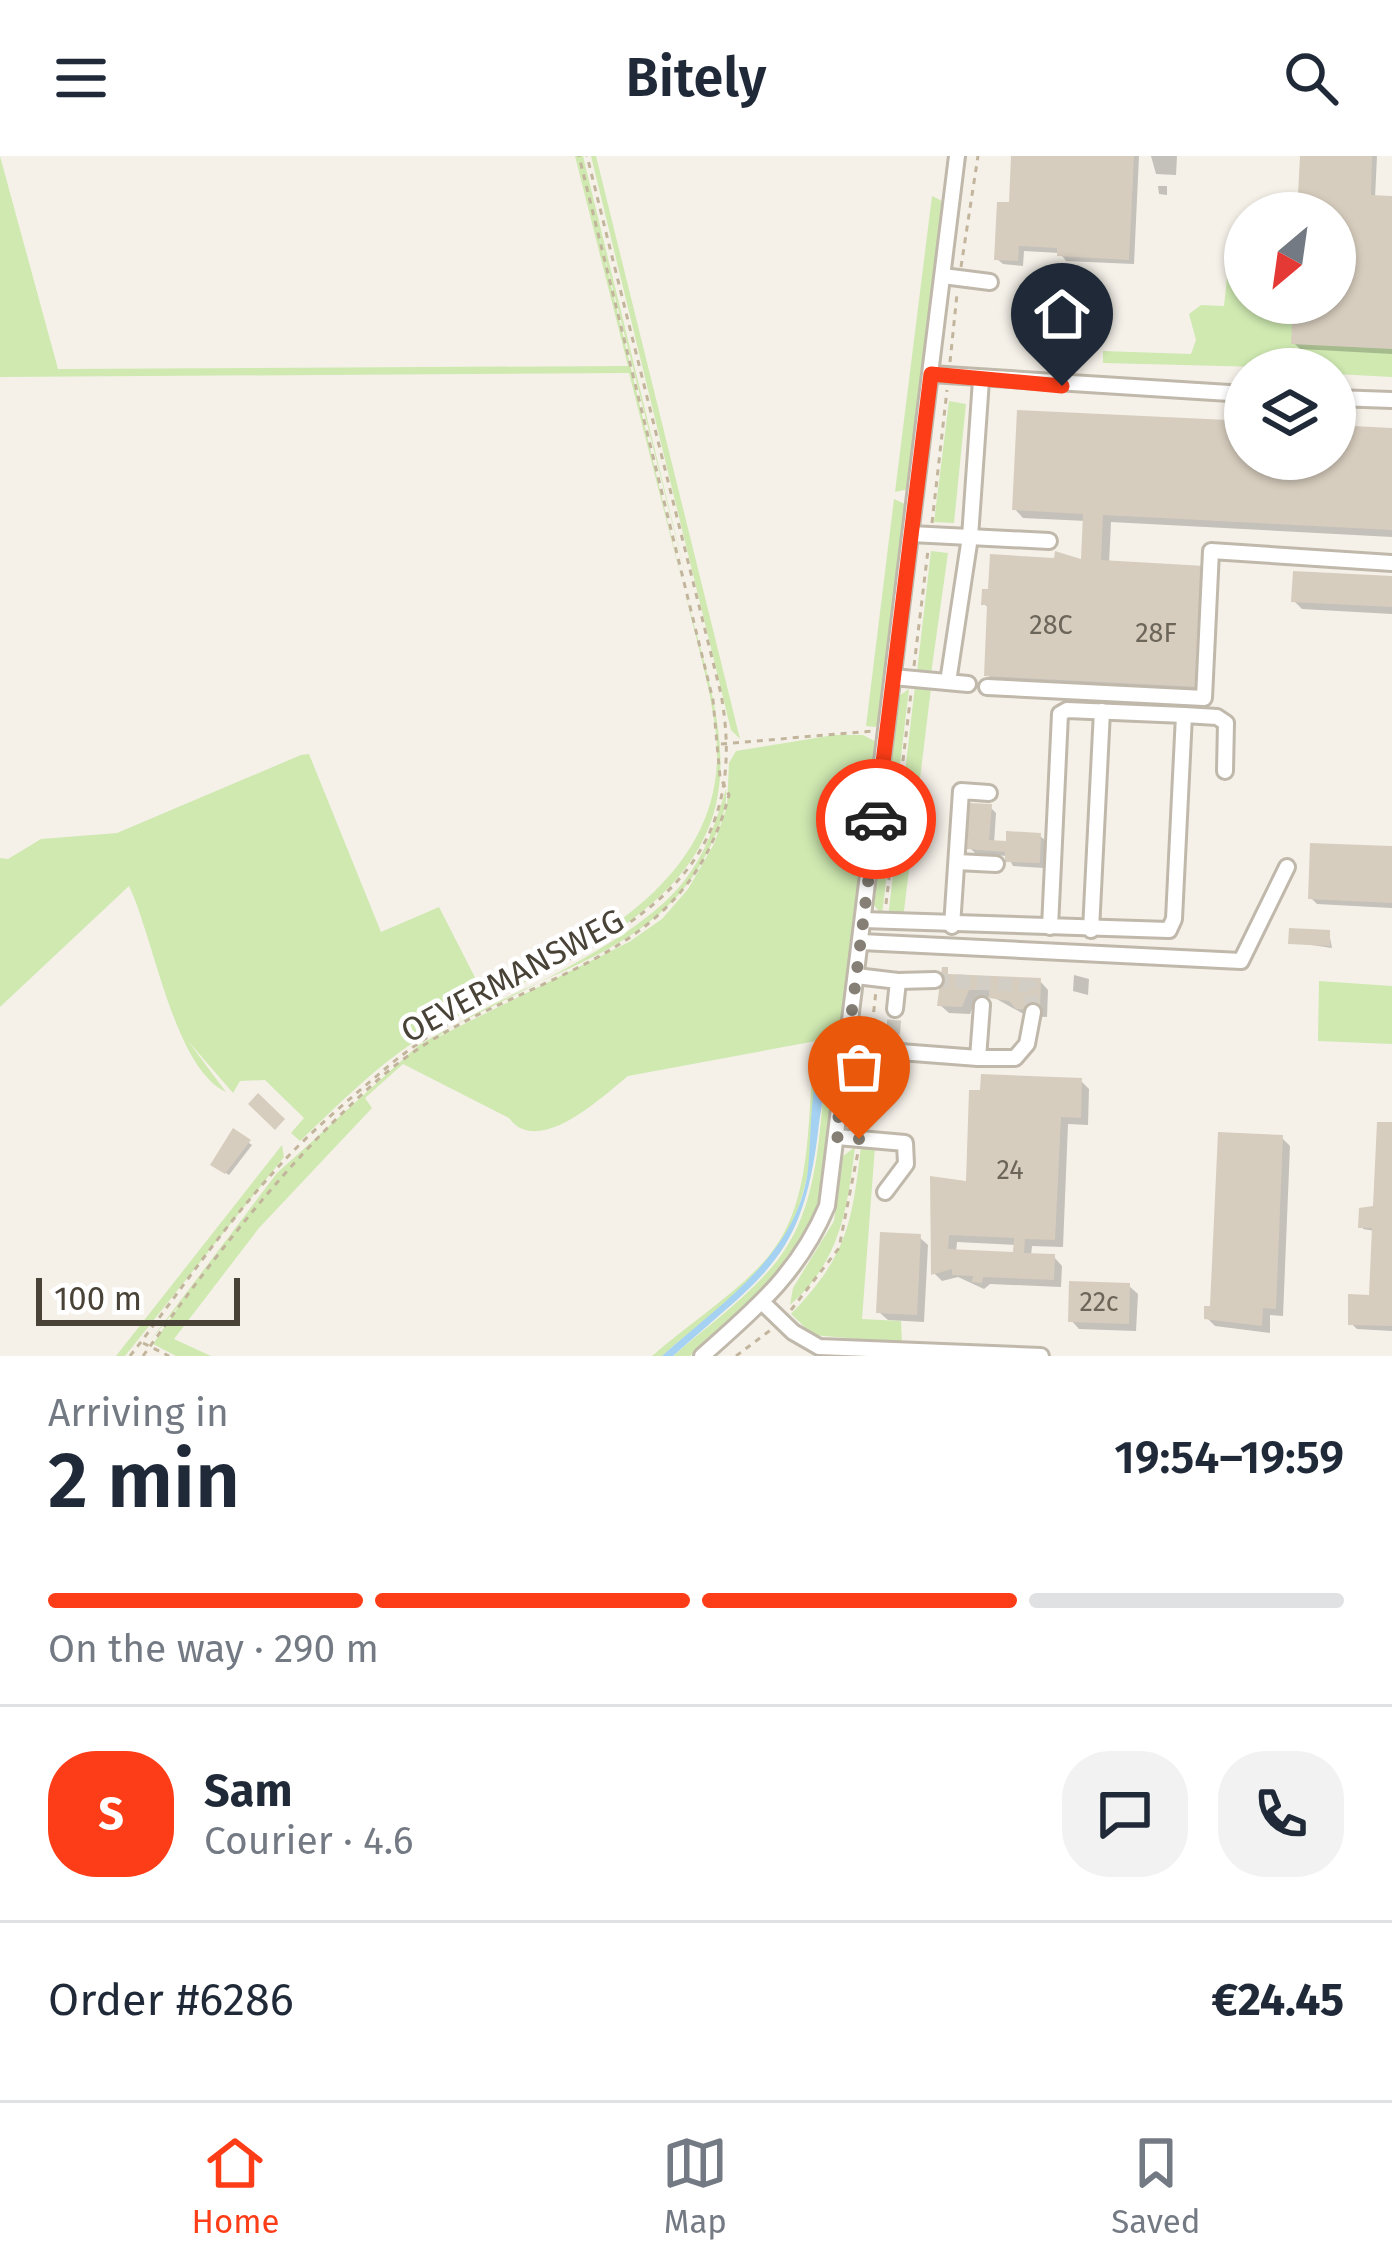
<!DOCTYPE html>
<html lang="en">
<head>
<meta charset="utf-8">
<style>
	:root { --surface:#fff; --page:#f2f2f3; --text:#1f2937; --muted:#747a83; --line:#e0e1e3; --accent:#fd3d17 }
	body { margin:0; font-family:"Fira Sans",sans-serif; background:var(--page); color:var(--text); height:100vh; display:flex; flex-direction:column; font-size:45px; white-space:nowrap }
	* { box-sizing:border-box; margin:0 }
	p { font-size:39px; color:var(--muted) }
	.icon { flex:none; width:66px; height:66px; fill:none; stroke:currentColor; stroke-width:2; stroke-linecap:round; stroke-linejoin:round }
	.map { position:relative; height:1200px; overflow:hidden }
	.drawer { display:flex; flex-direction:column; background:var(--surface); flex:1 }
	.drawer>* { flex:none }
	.needle { width:78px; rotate:209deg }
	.controls { position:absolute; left:1224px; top:36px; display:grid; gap:24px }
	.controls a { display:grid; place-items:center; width:132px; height:132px; border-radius:50%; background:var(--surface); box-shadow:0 3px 9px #0004; font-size:60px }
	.scale { position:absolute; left:36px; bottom:30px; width:204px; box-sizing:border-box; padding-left:12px; border:6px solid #484237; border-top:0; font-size:33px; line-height:42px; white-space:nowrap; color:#484237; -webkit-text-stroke:9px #fff; paint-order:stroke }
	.pin { position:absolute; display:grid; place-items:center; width:102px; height:102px; color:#fff; margin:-123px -51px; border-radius:50% 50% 50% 0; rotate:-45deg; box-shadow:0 0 12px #0007 }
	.pin .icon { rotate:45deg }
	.courier { position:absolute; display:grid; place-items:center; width:120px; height:120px; margin:-60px; border:9px solid #fd3d17; border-radius:50%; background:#fff; color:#222; box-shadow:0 3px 15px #0007 }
	.headline em { font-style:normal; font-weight:600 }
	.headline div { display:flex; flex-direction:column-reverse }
	.headline { display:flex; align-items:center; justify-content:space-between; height:204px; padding:0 48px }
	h1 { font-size:78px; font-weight:600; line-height:90px }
	.bar { display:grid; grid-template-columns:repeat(4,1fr); gap:18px 12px; align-content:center; height:144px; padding:0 48px }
	.bar i { height:15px; border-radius:9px; background:var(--line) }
	.bar .current { background:var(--accent) }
	.bar p { grid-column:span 4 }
	.line { display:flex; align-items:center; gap:30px; padding:0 48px; border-top:3px solid var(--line) }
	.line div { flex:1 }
	.round { display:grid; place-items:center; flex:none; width:126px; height:126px; border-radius:48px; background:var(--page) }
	header { display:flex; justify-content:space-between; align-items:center; height:156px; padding:0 48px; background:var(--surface); font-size:54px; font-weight:600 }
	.dock { display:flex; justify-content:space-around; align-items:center; height:168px; border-top:3px solid var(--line); background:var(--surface); font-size:33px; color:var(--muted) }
	.dock a { display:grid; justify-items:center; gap:6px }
	.dock .current { color:var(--accent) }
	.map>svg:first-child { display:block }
	.green { fill:#cfe9b1 }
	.water { fill:#a5d1f2 }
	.shadow { fill:#0003; fill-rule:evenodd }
	.building { fill:#d7cdbe; fill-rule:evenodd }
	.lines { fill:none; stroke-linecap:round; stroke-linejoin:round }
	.minor-tunnel { stroke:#d2cec5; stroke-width:14; stroke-dasharray:14 7; stroke-linecap:butt }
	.minor-casing { stroke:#c0b9ab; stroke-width:20 }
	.path { stroke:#c2b59c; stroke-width:3; stroke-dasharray:6 6; stroke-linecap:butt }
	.minor { stroke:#fff; stroke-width:14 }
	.done { stroke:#857f75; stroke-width:12; stroke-dasharray:0 21.6 }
	.route { stroke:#fd3d17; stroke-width:15 }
	.labels { text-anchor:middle; stroke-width:9; stroke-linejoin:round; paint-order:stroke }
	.number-label { font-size:27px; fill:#6c6559 }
	.street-label { font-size:33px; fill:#484237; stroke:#fff }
</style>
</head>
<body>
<header><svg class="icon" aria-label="menu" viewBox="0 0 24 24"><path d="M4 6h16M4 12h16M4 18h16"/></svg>Bitely<svg class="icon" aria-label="search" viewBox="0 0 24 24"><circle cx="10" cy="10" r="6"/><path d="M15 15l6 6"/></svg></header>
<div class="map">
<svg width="1392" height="1200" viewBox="0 0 1392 1200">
	<rect width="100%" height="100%" fill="#f5f1e9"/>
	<!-- green -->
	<g class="green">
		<path d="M0 0 58 213 628 210 575 0H583L687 425 596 66 683 430 629 217 0 221Z"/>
		<path d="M591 0H596L740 583 731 574Z"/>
		<path d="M932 40 944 46 909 333 895 336Z"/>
		<path d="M1296 44 1392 49V221L1335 218V213L1103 207V195L1191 198 1196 184 1189 158 1201 149 1224 150 1230 93H1245V147H1335V57H1295Z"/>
		<path d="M949 245 966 248 954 367 934 366Z"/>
		<path d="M894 343 907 349 880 567 875 571 866 570Z"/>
		<path d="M931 395 948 397 931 518 917 516Z"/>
		<path d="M685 436C701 497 727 570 719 631 702 771 519 818 417 884 374 912 337 950 300 985L291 977 304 962 265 924 240 925 233 937 188 885 226 936C174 912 154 782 129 730L0 851V702L8 703 41 683 117 677 301 599 309 598 381 776 439 751 484 839C594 790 736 716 715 570 709 525 695 480 685 436Z"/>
		<path d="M915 530 931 532 903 763 888 762Z"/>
		<path d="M909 533 882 759 874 749 899 540Z"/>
		<path d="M834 579H863L878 587 817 1055 782 1115 690 1200H673C707 1170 748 1141 777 1105 822 1048 819 967 827 898H821C814 962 816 1039 777 1093 747 1134 699 1167 662 1200H652C688 1168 736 1138 767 1102 817 1044 805 954 816 885L628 920C602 941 538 1002 509 962L403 908 365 942 372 952 259 1072 174 1183 211 1200H176L153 1188 181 1147 149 1186 277 1017 419 889C494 845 633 791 684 725 706 697 716 666 726 633 728 654 717 677 708 695 654 804 527 816 436 882L629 786 662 763 688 733 714 688 727 651 729 607 736 595Z"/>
		<path d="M1319 825 1392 830V888L1318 885Z"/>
		<path d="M282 989 284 1001 125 1200H116Z"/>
		<path d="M861 990 875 991 862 1163 901 1165 902 1187 813 1179 791 1158C847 1100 852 1068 861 990Z"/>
		<path d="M855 991C847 1055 840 1105 790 1149L793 1132 834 1065 843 1000Z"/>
	</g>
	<!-- water -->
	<path class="water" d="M825 895C829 916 822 945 819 968 804 1102 768 1115 673 1200H662C721 1147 797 1099 808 1014 812 979 809 923 825 895Z"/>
	<!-- shadow -->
	<g class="shadow">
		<path d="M1016 0H1139L1134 108 1066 105 1060 97 1024 95 1023 110 1003 108 997 103 1012 49Z"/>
		<path d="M1151 0H1177L1176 19 1156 18Z"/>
		<path d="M1303 0H1377L1375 42 1392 43V198L1300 193 1294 187 1296 147H1335V57H1300Z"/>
		<path d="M1158 30H1167V39L1159 38Z"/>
		<path d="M1245 260V303H1335V272L1392 275V381L1111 366 1109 408 1207 537 995 527 987 518 990 453 984 448 1084 406 1086 365 1023 362 1015 353Z"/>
		<path d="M1392 423V458L1302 453 1294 445Z"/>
		<path d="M990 651 996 657 994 687 1040 680 1046 685 1044 712 1013 710 1008 700 976 698 970 692Z"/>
		<path d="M1392 693V752L1317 748 1311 742Z"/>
		<path d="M1329 777 1332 792 1291 786Z"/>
		<path d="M1074 819 1089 823 1088 839 1073 835Z"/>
		<path d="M942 821 1040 825 1048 834 1047 861 1027 860 993 841H977L970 858 949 857 940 849Z"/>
		<path d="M1081 925 1089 933 1088 969 1068 968 1063 1091 1032 1090 1031 1100 1054 1101 1062 1110 1061 1131 990 1128 984 1133 958 1121 942 1125 934 1117 933 1024 969 1028ZM957 1086 1017 1089 1016 1099 956 1096Z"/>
		<path d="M1392 969V1175L1357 1173 1351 1167 1371 1142 1375 1075 1363 1073 1362 1054 1376 1053Z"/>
		<path d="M234 977 252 989 229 1019 217 1011Z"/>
		<path d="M1282 982 1290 990 1283 1160 1270 1159V1177L1215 1170 1207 1162Z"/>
		<path d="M919 1081 928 1089 924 1166 888 1164 879 1156Z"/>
		<path d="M1129 1130 1138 1138 1136 1175 1079 1173 1071 1164Z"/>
	</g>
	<!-- building -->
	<g class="building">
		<path d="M1011 0H1134L1129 104 1057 100V92L1019 90 1018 105 994 104 997 46H1009Z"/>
		<path d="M1300 0H1372L1371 39 1392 40V193L1291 188 1293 147H1335V57H1297Z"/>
		<path d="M1017 254 1228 264V256L1245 257V303H1335V269L1392 272V374L1103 359 1101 404 1205 410 1199 531 984 520 987 449H981L982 433H988L990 398 1054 402 1055 395 1081 403 1083 358 1012 354Z"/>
		<path d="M1293 415 1392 420V451L1291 446Z"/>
		<path d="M969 647 992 648 989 684 1006 685V675L1041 677 1040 707 1005 706V696L967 693Z"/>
		<path d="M1310 687 1392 690V747L1308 743Z"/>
		<path d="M1289 772 1330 774V790L1288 788Z"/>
		<path d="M942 811H948V818L1041 822 1040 854 1016 853 1009 845 989 842V834H969L962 851 937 850Z"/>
		<path d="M981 918 1082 922 1081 962 1061 961 1055 1084 1025 1083 1024 1097 1055 1098 1054 1124 983 1121 982 1127 972 1126 973 1120 952 1119V1113L931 1119 930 1020 966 1025 969 934H980ZM949 1079 1014 1082 1013 1096 948 1093Z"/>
		<path d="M258 937 285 963 275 974 248 948Z"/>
		<path d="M1377 966H1392V1170L1348 1169V1138L1369 1139 1372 1072H1358L1359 1052 1373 1050Z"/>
		<path d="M233 972 251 984 225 1018 210 1009Z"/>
		<path d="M1218 976 1283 979 1276 1153 1263 1152 1262 1170 1204 1163V1150H1210Z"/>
		<path d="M880 1076 921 1078 917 1159 876 1157Z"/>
		<path d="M1069 1125 1130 1127 1129 1168 1068 1166Z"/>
	</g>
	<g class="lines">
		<!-- minor-tunnel -->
		<g class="minor-tunnel">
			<path d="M935 824 1030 830 1033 856"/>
			<path d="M893 878 895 853"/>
		</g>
		<!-- minor casing -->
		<g class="minor-casing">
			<g id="minor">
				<path d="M943 120 990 126"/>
				<path d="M931 218 1245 238"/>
				<path d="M1335 242 1392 244"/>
				<path d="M911 378 1049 385"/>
				<path d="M893 521 968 528"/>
				<path d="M948 526 970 381 981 224"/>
				<path d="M987 531 1204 542 1211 395 1392 407"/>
				<path d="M1184 559 1217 561 1226 567 1225 615"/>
				<path d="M957 706 996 708"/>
				<path d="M863 764 1169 774 1174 763 1184 559 1067 554 1060 558 1050 771"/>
				<path d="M952 770 961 635 989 637"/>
				<path d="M1091 774 1102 555"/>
				<path d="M861 786 1241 805 1287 711"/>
				<path d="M856 820 898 825 895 853"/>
				<path d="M898 825 935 824"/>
				<path d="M848 892 978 902 982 849"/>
				<path d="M978 902H1015L1027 888 1033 856"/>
				<path d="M837 981 905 987 906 1008 885 1036"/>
				<path d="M764 1148 793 1176 819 1191 1041 1200"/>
				<path d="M702 1200C755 1153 799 1117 827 1050L957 0"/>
			</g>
		</g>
		<!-- path -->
		<g class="path">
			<path d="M961 111 978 0"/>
			<path d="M950 206 957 138"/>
			<path d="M932 367 947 234"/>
			<path d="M914 510 928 394"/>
			<path d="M721 588 873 575"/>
			<path d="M886 748 911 537"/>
			<path d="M871 880 876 835"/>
			<path d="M861 969 868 907"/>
			<path d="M791 1154 839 1092 858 996"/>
			<path d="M143 1187 169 1200"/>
			<path d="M130 1200C177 1140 220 1075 271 1019 305 980 346 946 385 913 524 793 765 782 721 538L587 0"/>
			<path d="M143 1200C214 1101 288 1003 380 922 504 813 681 824 729 639L720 621 713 544 579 0"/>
			<path d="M736 1200 772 1173"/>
		</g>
		<!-- minor -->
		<use href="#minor" class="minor"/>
	</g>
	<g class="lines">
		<!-- done -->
		<path class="done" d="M859 983 836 981 876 663"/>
		<!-- route -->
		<path class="route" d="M876 663 931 218 1062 230"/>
	</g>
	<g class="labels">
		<!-- number labels -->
		<g class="number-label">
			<text x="1051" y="478">28C</text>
			<text x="1156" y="486">28F</text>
			<text x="1010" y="1023">24</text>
			<text x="1099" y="1155">22c</text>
		</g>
		<!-- street labels -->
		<g class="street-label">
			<text transform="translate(512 819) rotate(-28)" y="12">OEVERMANSWEG</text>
		</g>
	</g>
</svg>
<div class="controls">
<a><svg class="needle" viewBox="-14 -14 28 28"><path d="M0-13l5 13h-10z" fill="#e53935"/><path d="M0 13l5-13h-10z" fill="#747a83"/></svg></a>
<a><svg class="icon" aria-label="layers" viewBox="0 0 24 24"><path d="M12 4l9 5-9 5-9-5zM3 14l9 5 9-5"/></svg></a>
</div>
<div class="scale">100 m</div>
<div class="pin" style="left:859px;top:983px;background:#ea580c"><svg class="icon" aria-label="bag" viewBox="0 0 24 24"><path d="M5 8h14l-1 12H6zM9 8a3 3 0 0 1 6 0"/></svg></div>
<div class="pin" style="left:1062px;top:230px;background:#1f2937"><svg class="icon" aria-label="home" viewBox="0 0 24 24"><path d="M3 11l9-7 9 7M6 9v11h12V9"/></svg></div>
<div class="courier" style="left:876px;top:663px"><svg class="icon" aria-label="car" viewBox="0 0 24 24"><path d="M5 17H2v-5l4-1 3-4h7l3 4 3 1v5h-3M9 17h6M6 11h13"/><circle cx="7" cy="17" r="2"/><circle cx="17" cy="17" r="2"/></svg></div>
</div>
<section class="drawer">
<div class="headline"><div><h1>2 min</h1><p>Arriving in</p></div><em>19:54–19:59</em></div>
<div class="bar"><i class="current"></i><i class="current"></i><i class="current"></i><i></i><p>On the way · 290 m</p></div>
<div class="line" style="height:216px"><b class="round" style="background:var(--accent);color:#fff">S</b><div><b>Sam</b><p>Courier · 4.6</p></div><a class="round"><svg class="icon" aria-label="chat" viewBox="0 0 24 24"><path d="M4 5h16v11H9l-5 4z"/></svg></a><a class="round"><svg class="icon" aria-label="phone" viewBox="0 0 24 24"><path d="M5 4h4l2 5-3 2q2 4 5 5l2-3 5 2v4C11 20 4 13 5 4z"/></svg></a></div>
<div class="line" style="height:156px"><div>Order #6286</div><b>€24.45</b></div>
</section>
<nav class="dock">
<a class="current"><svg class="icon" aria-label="home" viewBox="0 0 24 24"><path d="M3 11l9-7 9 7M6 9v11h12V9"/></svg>Home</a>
<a><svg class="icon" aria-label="map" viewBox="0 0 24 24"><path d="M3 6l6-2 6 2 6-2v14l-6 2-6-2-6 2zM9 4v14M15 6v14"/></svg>Map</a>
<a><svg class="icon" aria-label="saved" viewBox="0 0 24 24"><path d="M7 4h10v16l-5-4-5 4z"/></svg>Saved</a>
</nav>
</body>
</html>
